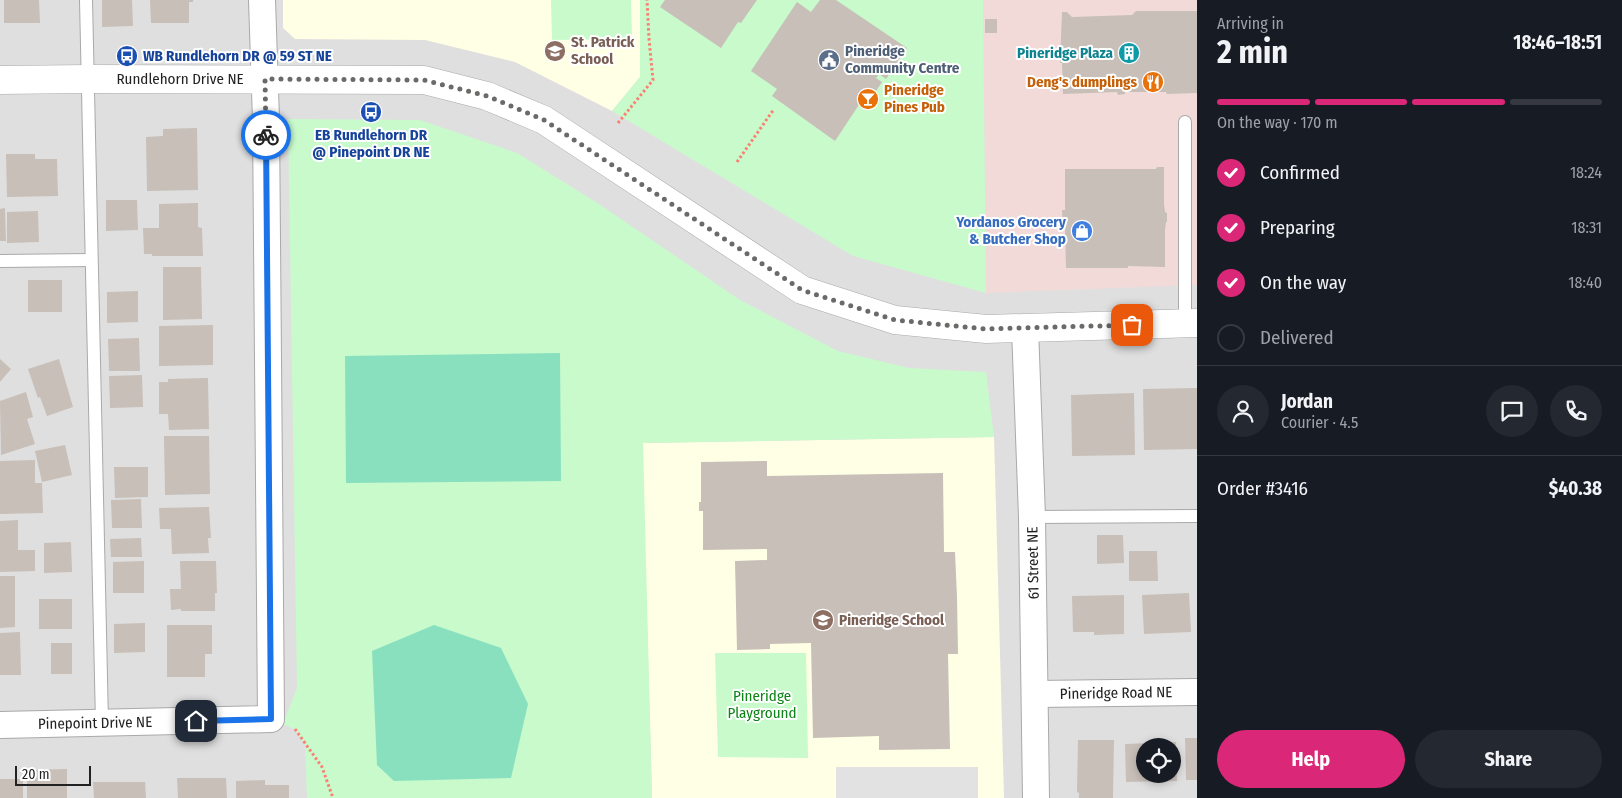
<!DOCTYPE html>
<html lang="en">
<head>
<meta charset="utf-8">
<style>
	:root { --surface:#171b24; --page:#242831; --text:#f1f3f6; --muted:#9ea1a6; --line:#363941; --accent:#db2777 }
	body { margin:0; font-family:"Fira Sans Condensed",sans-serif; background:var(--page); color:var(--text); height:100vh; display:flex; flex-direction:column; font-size:19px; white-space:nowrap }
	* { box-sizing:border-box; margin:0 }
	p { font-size:16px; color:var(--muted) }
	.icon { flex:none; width:28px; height:28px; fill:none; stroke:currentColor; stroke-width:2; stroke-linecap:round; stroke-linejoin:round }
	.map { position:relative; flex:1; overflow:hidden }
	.drawer { display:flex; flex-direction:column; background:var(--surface); width:425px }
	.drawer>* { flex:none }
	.tools { position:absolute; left:1136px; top:738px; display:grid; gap:10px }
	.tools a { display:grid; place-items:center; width:45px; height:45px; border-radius:50%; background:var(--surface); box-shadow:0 2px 8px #0003; font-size:25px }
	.scale { position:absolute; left:15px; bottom:12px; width:76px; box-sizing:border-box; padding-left:5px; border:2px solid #222; border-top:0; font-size:14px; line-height:18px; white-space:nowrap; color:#222; -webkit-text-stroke:4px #fff; paint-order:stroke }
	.pin { position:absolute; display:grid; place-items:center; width:42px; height:42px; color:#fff; margin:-21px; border-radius:10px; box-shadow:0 2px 8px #0006 }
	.courier { position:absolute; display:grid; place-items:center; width:50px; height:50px; margin:-25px; border:4px solid #1a73e8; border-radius:50%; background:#fff; color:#222; box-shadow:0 1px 6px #0007 }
	.summary em { font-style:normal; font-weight:700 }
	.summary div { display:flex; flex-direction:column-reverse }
	.summary { display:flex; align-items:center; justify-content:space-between; height:85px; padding:0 20px }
	h1 { font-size:32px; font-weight:700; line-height:38px }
	.bar { display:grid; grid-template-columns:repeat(4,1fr); gap:8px 5px; align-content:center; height:60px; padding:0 20px }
	.bar i { height:6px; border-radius:4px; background:var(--line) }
	.bar .active { background:var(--accent) }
	.bar p { grid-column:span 4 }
	.line { display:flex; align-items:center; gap:12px; padding:0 20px; border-top:1px solid var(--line) }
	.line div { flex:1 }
	.round { display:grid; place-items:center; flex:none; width:52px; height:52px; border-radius:26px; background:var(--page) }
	ol { padding:0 20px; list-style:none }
	li { display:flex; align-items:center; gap:15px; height:55px }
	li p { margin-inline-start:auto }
	li .icon { padding:5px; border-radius:50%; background:var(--accent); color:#fff; stroke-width:4 }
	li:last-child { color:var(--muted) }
	li i { width:28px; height:28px; border:2px solid var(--line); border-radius:50% }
	.action { display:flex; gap:10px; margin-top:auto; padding:10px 20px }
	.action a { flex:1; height:58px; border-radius:30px; background:var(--accent); color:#fff; font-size:20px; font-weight:700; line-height:58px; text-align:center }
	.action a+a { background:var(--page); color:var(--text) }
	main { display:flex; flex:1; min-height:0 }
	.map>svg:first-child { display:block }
	.residential { fill:#e0dfdf; fill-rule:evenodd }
	.commercial { fill:#f2dad9 }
	.education { fill:#ffffe5 }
	.park { fill:#c8facc }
	.pitch { fill:#88e0be }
	.parking { fill:#e2e2e2 }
	.building { fill:#c7bfb8; fill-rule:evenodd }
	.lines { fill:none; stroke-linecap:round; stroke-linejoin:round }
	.service-casing { stroke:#a9a9a9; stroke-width:14 }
	.minor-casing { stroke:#a9a9a9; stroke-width:28 }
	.tertiary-casing { stroke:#a9a9a9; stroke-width:29 }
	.path { stroke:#fa8072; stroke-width:3; stroke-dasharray:2.5 2.5; stroke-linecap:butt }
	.service { stroke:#fff; stroke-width:12 }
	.minor { stroke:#fff; stroke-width:26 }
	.tertiary { stroke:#fff; stroke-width:28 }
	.done { stroke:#6b6a68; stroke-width:5; stroke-dasharray:0 9 }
	.route { stroke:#1a73e8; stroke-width:6 }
	.labels { text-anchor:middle; stroke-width:4; stroke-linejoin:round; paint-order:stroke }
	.education-label { font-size:15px; font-weight:bold; fill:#785e54; stroke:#fff; text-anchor:start }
	.service-label { font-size:15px; font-weight:bold; fill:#4e5e75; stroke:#fff; text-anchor:start }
	.culture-label { font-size:15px; font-weight:bold; fill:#0d838f; stroke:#fff; text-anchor:end }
	.transit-label { font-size:15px; font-weight:bold; fill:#164399; stroke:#fff; text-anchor:start }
	.street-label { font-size:15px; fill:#222; stroke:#fff }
	.food-label { font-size:15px; font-weight:bold; fill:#c56008; stroke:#fff; text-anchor:end }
	.shop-label { font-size:15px; font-weight:bold; fill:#366cbe; stroke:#fff; text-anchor:end }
	.park-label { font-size:15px; fill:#0c8416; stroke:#fff }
</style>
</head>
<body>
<main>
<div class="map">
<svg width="1197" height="798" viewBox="0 0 1197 798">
	<rect width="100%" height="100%" fill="#f2efe9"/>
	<!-- residential -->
	<path class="residential" d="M0 0H1197V798H0ZM1145 746H1172V774H1145Z"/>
	<!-- commercial -->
	<path class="commercial" d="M983 0H1197V285L986 293Z"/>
	<!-- education -->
	<g class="education">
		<path d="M283 0H640V77L612 111 515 62 425 40 295 39 283 28Z"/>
		<path d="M994 437 1004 798H652L642 443Z"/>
	</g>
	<!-- park -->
	<g class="park">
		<path d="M551 0H631L632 39 552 40Z"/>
		<path d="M640 0H983L986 293 853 256 612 111 640 77Z"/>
		<path d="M288 119 420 120 517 153 599 204 740 300 838 351 909 368 986 372 994 437 643 443 652 798H307L305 744 296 730 281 723 286 716 297 688Z"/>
		<path d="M715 653H806L808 758 718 757Z"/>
	</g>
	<!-- pitch -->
	<g class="pitch">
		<path d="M560 353 561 481 346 483 345 356Z"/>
		<path d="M434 625 501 648 528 704 511 778 394 781 377 765 372 651Z"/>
	</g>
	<!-- parking -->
	<rect class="parking" x="836" y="767" width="142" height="31"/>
	<!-- building -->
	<g class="building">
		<path d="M4 0H39L40 23H4Z"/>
		<path d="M102 0H132L133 26 102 27Z"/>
		<path d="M150 0H193V2H189V23H151Z"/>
		<path d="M665 0H757L741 23 738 22 721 48 660 7Z"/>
		<path d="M820 0H836L907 48 886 79 879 74 876 78 882 82 876 91 870 88 835 141 772 96 777 89 751 71 797 2 811 12Z"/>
		<path d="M1136 11H1197V93L1167 94 1166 92H1125V94L1118 95 1117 92 1063 94 1062 63H1060L1062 12H1067L1072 17 1132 15Z"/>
		<rect x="985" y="19" width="12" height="14"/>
		<path d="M197 128 198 190 147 191 146 137 163 136V129Z"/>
		<path d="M6 154H35V159H57L58 196 7 197Z"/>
		<path d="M1157 167H1164V204L1165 212 1167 213V222H1166L1165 230V267L1128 266V268H1066L1065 227H1063L1062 210H1065V169H1156Z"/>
		<path d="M106 200H137L138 230 106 231Z"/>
		<path d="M198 203V227L202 228 203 256H152V254H144L143 228H159V204Z"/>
		<path d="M5 208 6 241H0V209Z"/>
		<path d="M38 211 39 242 7 243V212Z"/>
		<path d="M163 267H201L202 319 163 320Z"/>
		<rect x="28" y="280" width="34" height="32"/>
		<path d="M138 291V322L107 323V292Z"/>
		<path d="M213 325V365L159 366V326Z"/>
		<path d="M139 338 140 371H109L108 339Z"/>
		<path d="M0 359 11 369 0 382Z"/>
		<path d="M59 359 73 407 47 416 40 397 38 398 28 369Z"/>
		<path d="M142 375 143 407 110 408 109 376Z"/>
		<path d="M208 378 209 429 169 430 168 414H159V382H168V379Z"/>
		<path d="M1197 388V449L1144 450 1143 389Z"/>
		<path d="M26 392 33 417 27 419 35 444 1 455 0 401Z"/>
		<path d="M1134 393 1135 455 1072 456 1071 395Z"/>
		<path d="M164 436H209L210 494 165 495Z"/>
		<path d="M65 445 72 475 42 482 35 451Z"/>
		<path d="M35 460V483H42L43 513 0 514V461Z"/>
		<path d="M767 461V476L943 473 944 552H955L957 597 958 654H948L950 749 879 750V736L813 738 811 643 770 644V649L737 650 735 561 767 560V549L703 550V511H699V502H701V462Z"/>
		<path d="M114 467H148V497L115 498Z"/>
		<path d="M141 499 142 528H112L111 500Z"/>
		<path d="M209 507 211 538H208L209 553 172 554 171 529H160L159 508Z"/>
		<path d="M18 520V550H35V571L0 572V521Z"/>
		<path d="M1097 535H1123L1124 563 1097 564Z"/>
		<path d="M141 538 142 557H111L110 539Z"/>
		<path d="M71 542 72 572 44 573V543Z"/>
		<path d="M1129 551H1157L1158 581H1129Z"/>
		<path d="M144 561V593H113V562Z"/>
		<path d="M180 561H216L217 593H215V611H181V609L171 610 170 589H181Z"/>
		<path d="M0 576H15V627L0 628Z"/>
		<path d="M1189 593 1191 632 1144 634 1142 595Z"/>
		<path d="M1124 595V634L1094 635V632H1073L1072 596Z"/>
		<rect x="39" y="599" width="33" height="30"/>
		<path d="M145 623V652L114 653V624Z"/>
		<path d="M167 625H212V654H205V677H167Z"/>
		<path d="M20 632 21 675H0V633Z"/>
		<rect x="51" y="643" width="21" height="31"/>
		<path d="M1185 738H1197V780H1186Z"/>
		<path d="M1078 740H1114L1113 798H1079V793L1077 792Z"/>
		<path d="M1176 742 1177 781 1126 782 1125 744ZM1145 746H1172V774H1145Z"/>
		<path d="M67 769V798H27V770Z"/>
		<path d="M177 778H226L227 798H178Z"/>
		<rect x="0" y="779" width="23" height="19"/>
		<path d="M265 780V785H289V798H236V781Z"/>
		<path d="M93 782H145L146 798H94Z"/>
	</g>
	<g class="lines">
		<!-- service casing -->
		<g class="service-casing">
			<g id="service">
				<path d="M86 0 102 723"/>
				<path d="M1185 122V324"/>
				<path d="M0 261 91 260"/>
				<path d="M1032 517 1197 516"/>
			</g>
		</g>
		<!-- minor casing -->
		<g class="minor-casing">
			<g id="minor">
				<path d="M1025 328 1032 517 1036 798"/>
				<path d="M1036 694 1197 692"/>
				<path d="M0 725 271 719 266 120 262 0"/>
			</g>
		</g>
		<!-- tertiary casing -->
		<g class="tertiary-casing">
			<path id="tertiary" d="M0 80 87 79 424 80 487 96 544 120 802 290 895 320 986 329 1197 323"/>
		</g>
		<!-- path -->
		<g class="path">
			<path d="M618 123 653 80 649 39 647 0"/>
			<path d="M737 162 774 109"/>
			<path d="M295 729 322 767 333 798"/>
		</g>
		<!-- service -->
		<use href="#service" class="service"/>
		<!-- minor -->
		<use href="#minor" class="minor"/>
		<!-- tertiary -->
		<use href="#tertiary" class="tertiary"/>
	</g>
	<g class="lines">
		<!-- done -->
		<path class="done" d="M266 135 265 79 424 80 487 96 544 120 802 290 895 320 986 329 1132 325"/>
		<!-- route -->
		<path class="route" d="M196 721 271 719 266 135"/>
	</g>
	<!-- icons -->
	<defs>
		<g id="school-disc" transform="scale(1.125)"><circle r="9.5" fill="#8d6e63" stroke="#fff"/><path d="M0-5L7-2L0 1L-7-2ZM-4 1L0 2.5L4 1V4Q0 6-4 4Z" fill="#fff"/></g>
		<g id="building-disc" transform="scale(1.125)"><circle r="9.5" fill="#0f9aa8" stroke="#fff"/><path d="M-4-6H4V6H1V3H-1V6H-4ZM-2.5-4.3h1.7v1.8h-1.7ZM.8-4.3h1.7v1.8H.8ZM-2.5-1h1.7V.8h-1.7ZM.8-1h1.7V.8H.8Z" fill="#fff"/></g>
		<g id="bus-disc" transform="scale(1.125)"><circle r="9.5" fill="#1a4fb4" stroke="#fff"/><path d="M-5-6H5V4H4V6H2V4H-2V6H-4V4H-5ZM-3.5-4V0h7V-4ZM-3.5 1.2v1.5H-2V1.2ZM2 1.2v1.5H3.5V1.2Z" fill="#fff"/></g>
		<g id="civic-disc" transform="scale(1.125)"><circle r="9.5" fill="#5c6f8a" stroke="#fff"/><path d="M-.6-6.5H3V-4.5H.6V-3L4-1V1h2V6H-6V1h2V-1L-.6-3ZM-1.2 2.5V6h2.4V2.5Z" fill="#fff"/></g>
		<g id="restaurant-disc" transform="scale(1.125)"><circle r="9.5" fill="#e8710a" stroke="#fff"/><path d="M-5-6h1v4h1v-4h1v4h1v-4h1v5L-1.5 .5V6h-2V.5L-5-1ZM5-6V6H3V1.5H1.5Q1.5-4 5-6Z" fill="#fff"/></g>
		<g id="bar-disc" transform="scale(1.125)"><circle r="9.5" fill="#e8710a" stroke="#fff"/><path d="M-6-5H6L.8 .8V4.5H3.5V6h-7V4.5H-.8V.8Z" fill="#fff"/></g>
		<g id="shop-disc" transform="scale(1.125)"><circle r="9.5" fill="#3f7fe0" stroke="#fff"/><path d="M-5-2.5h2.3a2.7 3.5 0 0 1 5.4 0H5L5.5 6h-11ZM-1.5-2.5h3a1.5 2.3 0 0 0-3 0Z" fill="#fff"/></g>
	</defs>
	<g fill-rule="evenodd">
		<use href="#school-disc" x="555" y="51"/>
		<use href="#building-disc" x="1129" y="53"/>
		<use href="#bus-disc" x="127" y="56"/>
		<use href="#civic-disc" x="829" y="60"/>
		<use href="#restaurant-disc" x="1153" y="82"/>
		<use href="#bar-disc" x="868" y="99"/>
		<use href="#bus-disc" x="371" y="112"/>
		<use href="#shop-disc" x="1082" y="231"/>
		<use href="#school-disc" x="823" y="620"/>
	</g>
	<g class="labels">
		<!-- education labels -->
		<g class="education-label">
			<text x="571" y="47">St. Patrick<tspan x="571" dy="17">School</tspan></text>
			<text x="839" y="625">Pineridge School</text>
		</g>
		<!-- service labels -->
		<g class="service-label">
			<text x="845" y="56">Pineridge<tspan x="845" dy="17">Community Centre</tspan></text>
		</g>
		<!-- culture labels -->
		<g class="culture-label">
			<text x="1113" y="58">Pineridge Plaza</text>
		</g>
		<!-- transit labels -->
		<g class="transit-label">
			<text x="143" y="61">WB Rundlehorn DR @ 59 ST NE</text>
			<text x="371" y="140" text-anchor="middle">EB Rundlehorn DR<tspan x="371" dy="17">@ Pinepoint DR NE</tspan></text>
		</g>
		<!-- street labels -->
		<g class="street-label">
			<text x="180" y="84">Rundlehorn Drive NE</text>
			<text transform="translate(1033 563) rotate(-91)" y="5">61 Street NE</text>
			<text transform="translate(1116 693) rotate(-1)" y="5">Pineridge Road NE</text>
			<text transform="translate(95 723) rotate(-1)" y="5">Pinepoint Drive NE</text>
		</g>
		<!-- food labels -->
		<g class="food-label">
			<text x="1137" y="87">Deng's dumplings</text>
			<text x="884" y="95" text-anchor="start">Pineridge<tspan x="884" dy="17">Pines Pub</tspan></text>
		</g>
		<!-- shop labels -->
		<g class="shop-label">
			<text x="1066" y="227">Yordanos Grocery<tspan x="1066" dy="17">&amp; Butcher Shop</tspan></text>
		</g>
		<!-- park labels -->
		<g class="park-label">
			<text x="762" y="701">Pineridge<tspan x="762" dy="17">Playground</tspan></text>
		</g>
	</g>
</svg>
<div class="tools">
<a><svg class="icon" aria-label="locate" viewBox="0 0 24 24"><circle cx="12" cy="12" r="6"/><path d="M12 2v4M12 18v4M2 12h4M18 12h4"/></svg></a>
</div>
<div class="scale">20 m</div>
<div class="pin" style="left:1132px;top:325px;background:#ea580c"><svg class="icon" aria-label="bag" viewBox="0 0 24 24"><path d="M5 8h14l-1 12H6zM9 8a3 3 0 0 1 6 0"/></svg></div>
<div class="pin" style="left:196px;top:721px;background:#1f2937"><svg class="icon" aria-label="home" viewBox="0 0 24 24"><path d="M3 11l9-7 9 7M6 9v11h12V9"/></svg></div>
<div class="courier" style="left:266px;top:135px"><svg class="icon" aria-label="bike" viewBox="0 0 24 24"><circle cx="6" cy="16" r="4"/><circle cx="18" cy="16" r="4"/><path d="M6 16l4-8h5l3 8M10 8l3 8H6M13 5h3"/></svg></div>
</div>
<section class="drawer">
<div class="summary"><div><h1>2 min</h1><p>Arriving in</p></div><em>18:46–18:51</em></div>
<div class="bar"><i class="active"></i><i class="active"></i><i class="active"></i><i></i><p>On the way · 170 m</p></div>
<ol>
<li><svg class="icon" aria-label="check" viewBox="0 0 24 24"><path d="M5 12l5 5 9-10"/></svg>Confirmed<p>18:24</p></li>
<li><svg class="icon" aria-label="check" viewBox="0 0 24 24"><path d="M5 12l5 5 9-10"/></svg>Preparing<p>18:31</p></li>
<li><svg class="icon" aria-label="check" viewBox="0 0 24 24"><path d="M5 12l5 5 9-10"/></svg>On the way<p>18:40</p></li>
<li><i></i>Delivered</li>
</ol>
<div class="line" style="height:90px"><a class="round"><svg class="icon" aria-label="person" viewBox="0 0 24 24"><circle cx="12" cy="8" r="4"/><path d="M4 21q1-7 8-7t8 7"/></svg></a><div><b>Jordan</b><p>Courier · 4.5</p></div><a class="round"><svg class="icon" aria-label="chat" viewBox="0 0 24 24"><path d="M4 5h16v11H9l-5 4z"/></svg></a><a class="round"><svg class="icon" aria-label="phone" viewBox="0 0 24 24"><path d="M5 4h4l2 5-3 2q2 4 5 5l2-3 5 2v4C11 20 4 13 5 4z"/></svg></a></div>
<div class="line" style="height:65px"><div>Order #3416</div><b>$40.38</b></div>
<div class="action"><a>Help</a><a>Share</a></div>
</section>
</main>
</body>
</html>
